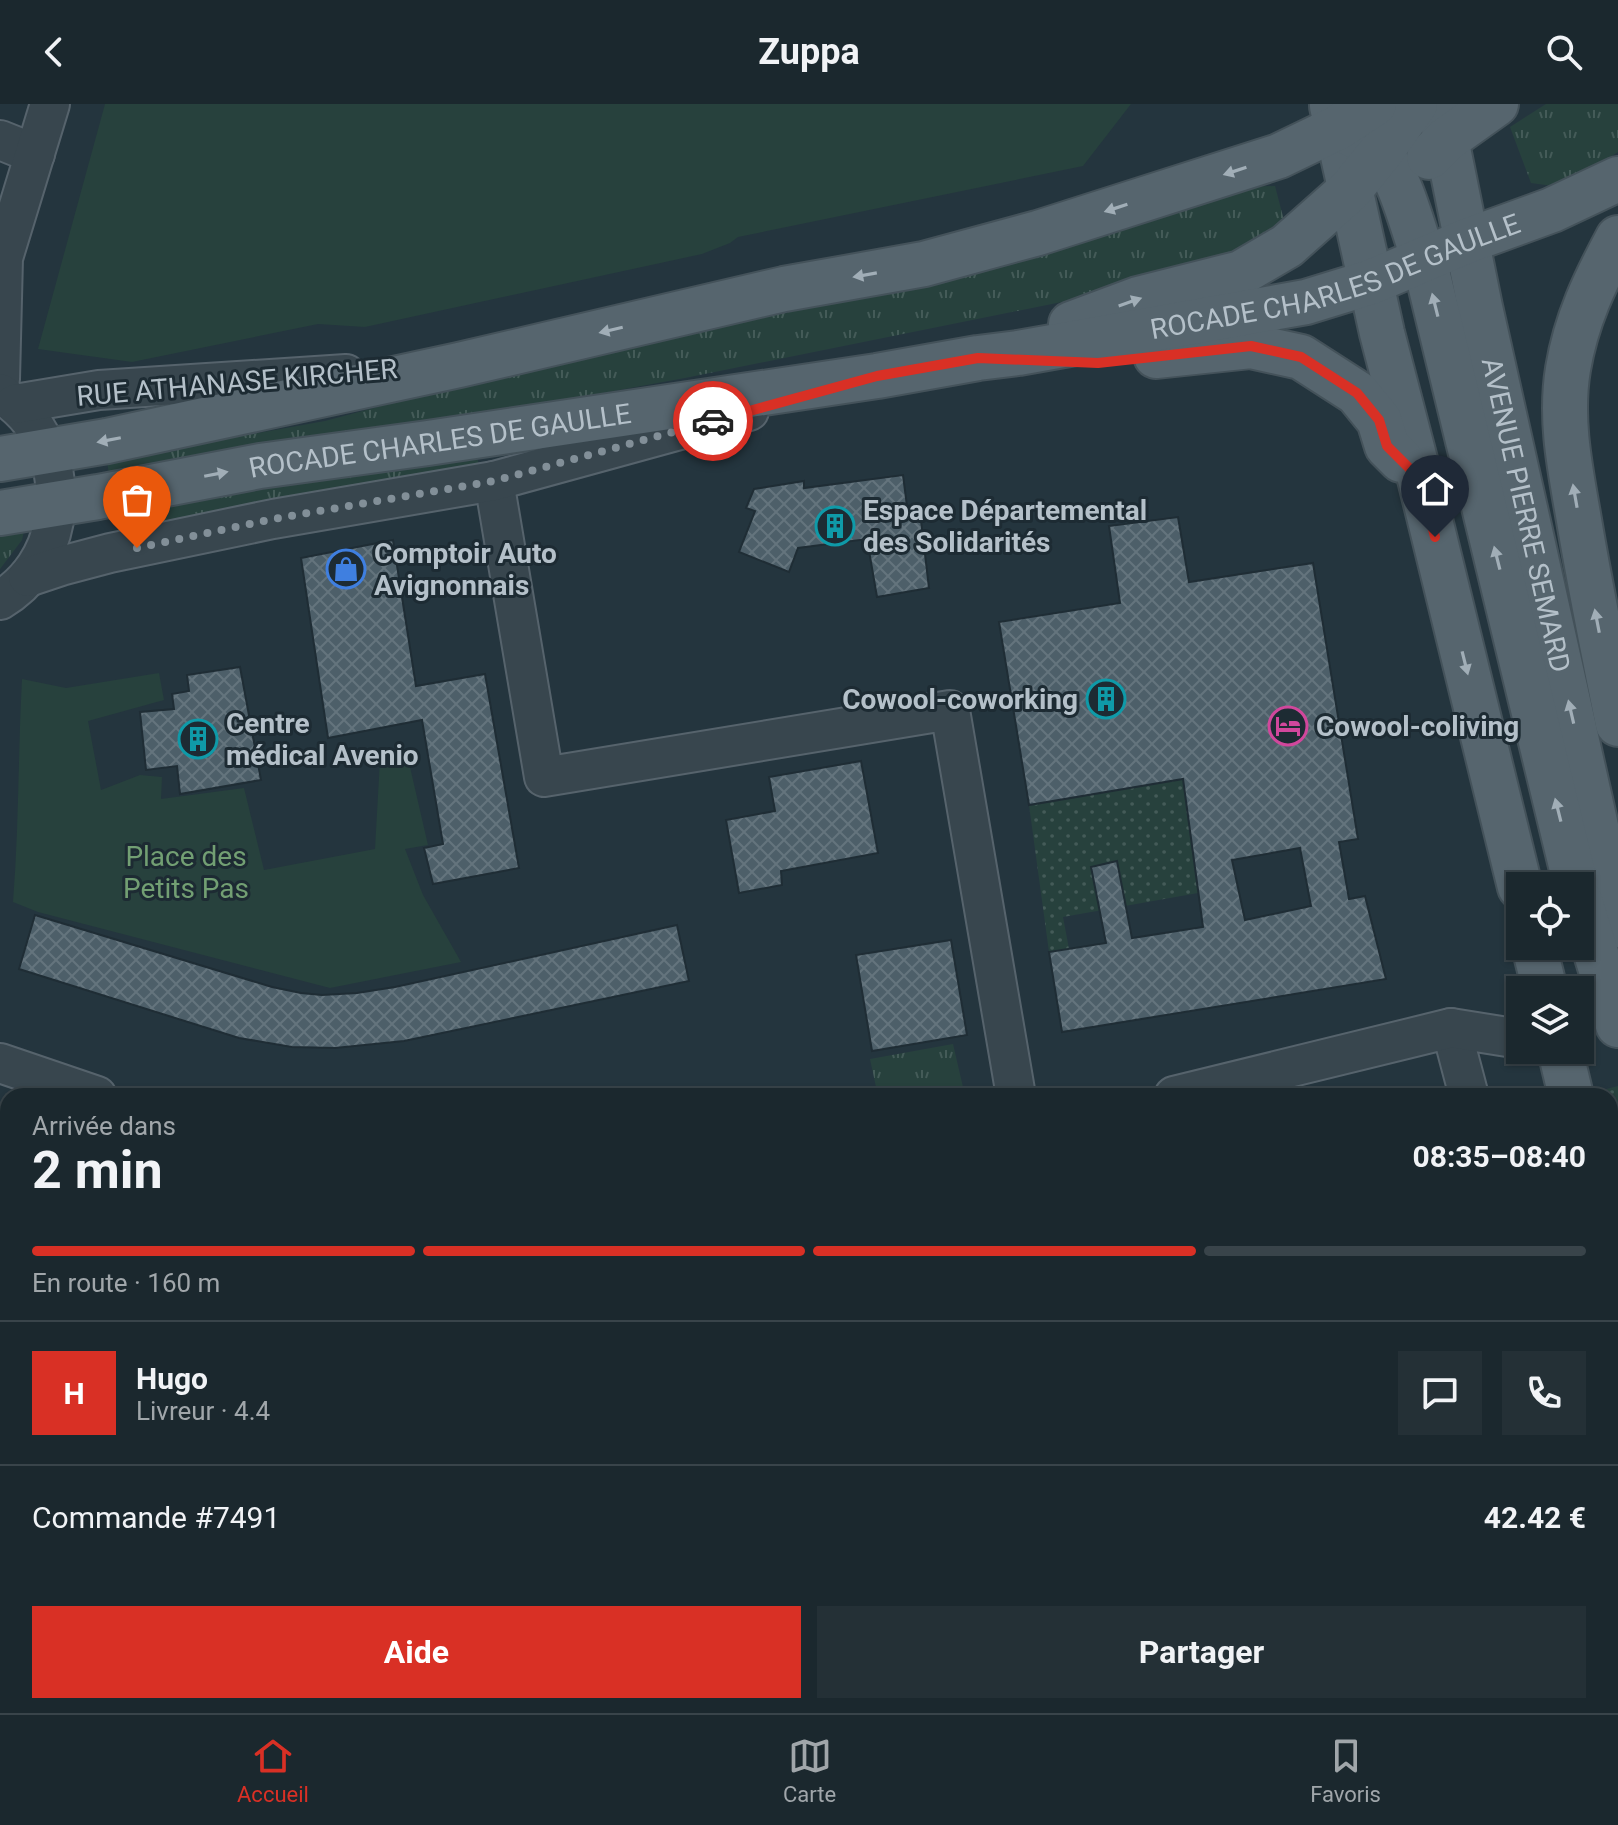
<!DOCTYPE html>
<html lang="fr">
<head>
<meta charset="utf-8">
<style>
	:root { --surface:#1b282e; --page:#243036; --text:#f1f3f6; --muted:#a0a6aa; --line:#39444a; --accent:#d93025 }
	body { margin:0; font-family:Roboto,sans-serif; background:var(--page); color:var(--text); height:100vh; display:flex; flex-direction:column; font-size:30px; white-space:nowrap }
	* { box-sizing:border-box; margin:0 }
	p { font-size:26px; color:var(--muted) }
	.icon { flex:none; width:44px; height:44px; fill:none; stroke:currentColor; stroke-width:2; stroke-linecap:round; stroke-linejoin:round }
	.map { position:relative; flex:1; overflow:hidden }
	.drawer { position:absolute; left:0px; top:984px; width:1618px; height:626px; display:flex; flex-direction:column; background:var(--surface); border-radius:24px 24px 0 0; box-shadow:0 2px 6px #0004,0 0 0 2px var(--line) }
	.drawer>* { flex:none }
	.buttons { position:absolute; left:1506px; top:768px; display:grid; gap:16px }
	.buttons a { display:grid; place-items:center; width:88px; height:88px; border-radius:0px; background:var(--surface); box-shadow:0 2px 6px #0004,0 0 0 2px var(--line); font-size:40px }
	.pin { position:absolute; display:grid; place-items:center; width:68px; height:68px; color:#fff; margin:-82px -34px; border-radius:50% 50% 50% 0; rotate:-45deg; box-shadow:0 0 8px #0007 }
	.pin .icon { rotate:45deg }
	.courier { position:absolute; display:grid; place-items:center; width:80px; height:80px; margin:-40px; border:6px solid #d93025; border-radius:50%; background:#fff; color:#222; box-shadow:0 2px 10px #0007 }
	.head em { font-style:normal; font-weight:700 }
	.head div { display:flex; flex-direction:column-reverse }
	.head { display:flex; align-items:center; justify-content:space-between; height:136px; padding:0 32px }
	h1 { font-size:52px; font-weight:700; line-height:60px }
	.bar { display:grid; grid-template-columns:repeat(4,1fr); gap:12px 8px; align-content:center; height:96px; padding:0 32px }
	.bar i { height:10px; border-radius:6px; background:var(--line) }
	.bar .selected { background:var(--accent) }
	.bar p { grid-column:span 4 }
	.line { display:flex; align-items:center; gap:20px; padding:0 32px; border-top:2px solid var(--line) }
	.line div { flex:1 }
	.round { display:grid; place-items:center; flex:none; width:84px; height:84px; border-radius:0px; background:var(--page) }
	.primary-button { display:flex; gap:16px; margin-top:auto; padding:16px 32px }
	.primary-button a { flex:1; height:92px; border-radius:0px; background:var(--accent); color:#fff; font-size:32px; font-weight:700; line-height:92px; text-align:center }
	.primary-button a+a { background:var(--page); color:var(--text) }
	header { display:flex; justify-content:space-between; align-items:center; height:104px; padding:0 32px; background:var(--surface); font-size:36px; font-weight:700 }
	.dock { display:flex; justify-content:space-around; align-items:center; height:112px; border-top:2px solid var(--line); background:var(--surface); font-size:22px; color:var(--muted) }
	.dock a { display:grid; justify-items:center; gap:4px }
	.dock .selected { color:var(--accent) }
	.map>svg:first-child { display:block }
	.grass { fill:url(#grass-tufts) }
	.park { fill:#27413d }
	.garden { fill:url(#garden-dots) }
	.building { fill:url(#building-cross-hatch); stroke:#1f2d35; stroke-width:2; fill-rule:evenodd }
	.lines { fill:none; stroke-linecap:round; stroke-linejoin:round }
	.minor-casing { stroke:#56636c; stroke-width:42 }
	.primary-casing { stroke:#44525a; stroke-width:48 }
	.minor { stroke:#38464e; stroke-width:38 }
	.primary { stroke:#56656e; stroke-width:44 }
	.tram { stroke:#5a6b75; stroke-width:2 }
	.oneway { fill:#a1aeb7 }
	.done { stroke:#828f98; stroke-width:8; stroke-dasharray:0 14.4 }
	.route { stroke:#d93025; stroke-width:10 }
	.labels { text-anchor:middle; stroke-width:6; stroke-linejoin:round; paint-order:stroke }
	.street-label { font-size:28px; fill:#b4c0c9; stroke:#1d2b33 }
	.poi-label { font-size:28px; font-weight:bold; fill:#b4c0c9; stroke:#1d2b33; text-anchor:start }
	.park-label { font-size:28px; fill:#729f73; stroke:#1d2b33 }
</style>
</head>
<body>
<header><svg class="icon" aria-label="back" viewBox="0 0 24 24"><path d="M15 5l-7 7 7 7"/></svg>Zuppa<svg class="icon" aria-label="search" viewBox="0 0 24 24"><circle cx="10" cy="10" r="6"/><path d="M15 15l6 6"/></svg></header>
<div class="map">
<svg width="1618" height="1609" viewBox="0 0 1618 1609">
	<defs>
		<pattern id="grass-tufts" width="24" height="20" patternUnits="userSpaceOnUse" patternTransform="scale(2)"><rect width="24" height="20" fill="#27413d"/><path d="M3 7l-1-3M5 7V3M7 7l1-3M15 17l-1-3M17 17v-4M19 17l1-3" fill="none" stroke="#445b58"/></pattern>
		<pattern id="garden-dots" width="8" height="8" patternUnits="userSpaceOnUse" patternTransform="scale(2)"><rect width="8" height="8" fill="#27413d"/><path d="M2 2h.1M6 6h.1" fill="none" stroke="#445b58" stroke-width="1.8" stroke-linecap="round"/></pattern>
		<pattern id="building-cross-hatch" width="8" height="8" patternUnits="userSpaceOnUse" patternTransform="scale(2)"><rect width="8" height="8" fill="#4d5f69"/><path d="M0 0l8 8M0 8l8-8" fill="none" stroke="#64747d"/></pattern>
	</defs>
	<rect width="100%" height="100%" fill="#24353e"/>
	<!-- grass -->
	<g class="grass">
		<path d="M1546 0H1618V48L1574 76 1553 82 1531 79 1510 23Z"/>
		<path d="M1275 82 1287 128 1205 169 685 274 350 335 109 371 107 356 325 317 626 237 806 205 1008 156 1241 83Z"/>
		<path d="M477 353 480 365 119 429 113 408Z"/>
		<path d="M0 427H24L22 436 0 465Z"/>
		<path d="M953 940 965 992H878L870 955Z"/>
		<path d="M358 1602H416L426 1609H367Z"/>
		<path d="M672 1602H711L704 1609H669Z"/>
	</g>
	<!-- park -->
	<g class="park">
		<path d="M105 0H1131L1083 62 738 133 730 139 702 150 365 223 318 220 132 258 38 245Z"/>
		<path d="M159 569 164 596 88 617 101 686 140 671 162 673 161 695 244 684 264 766 375 745 380 655 407 650 428 741 405 745 423 791 461 858 330 884 38 808 13 798C19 724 18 650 22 575L66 584Z"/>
		<path d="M991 1602H1258L1259 1609H983L985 1604Z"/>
	</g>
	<!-- garden -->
	<g class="garden">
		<path d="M1183 675 1198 789 1063 813 1069 845 1049 848 1029 701Z"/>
		<path d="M1618 982V1096L1610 1060V992H1596L1595 988Z"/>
	</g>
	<!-- building -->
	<g class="building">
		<path d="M903 371 908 410 920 408 929 484 877 493 867 435 798 444 789 468 739 448 755 407 746 404 754 385 804 377V384Z"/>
		<path d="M1178 413 1189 478 1313 459 1358 735 1339 738 1349 795 1365 792 1386 875 1062 928 1049 848 1106 839 1091 763 1117 757 1132 834 1203 823 1183 675 1029 701 999 518 1120 499 1109 422ZM1300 744 1311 802 1245 816 1232 756Z"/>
		<path d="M393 436 416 582 485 570 519 764 433 780 424 744 443 740 422 616 328 634 301 454Z"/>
		<path d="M240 563 261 676 180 690 177 662 146 666 140 608 174 605 172 590 189 587 187 571Z"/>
		<path d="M861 657 878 749 781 767 782 781 739 789 726 716 775 707 769 673Z"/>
		<path d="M35 811 272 883 301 889 322 891 357 889 395 883 677 821 689 877 404 937 335 944 292 943 239 934 19 865Z"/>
		<path d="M951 836 967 931 872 947 856 851Z"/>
	</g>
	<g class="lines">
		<!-- minor casing -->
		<g class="minor-casing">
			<g id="minor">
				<path d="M0 36 35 50"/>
				<path d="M0 275 3 154 50 0"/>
				<path d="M0 289C13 298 26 309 35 323 72 379 60 461 0 496"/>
				<path d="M15 300 99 286 346 270"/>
				<path d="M494 377 544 673 950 606 1016 992"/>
				<path d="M28 473 61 462 110 449 273 415 494 377 749 307"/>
				<path d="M1451 924 1469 992"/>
				<path d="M0 959 97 992"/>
				<path d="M1174 992 1451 924 1520 935"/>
				<path d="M0 1323 8 1333"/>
				<path d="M439 1602 450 1609"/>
				<path d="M1289 1602 1291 1609"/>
				<path d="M790 1609 801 1602"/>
			</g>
		</g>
		<!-- primary casing -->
		<g class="primary-casing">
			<g id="primary">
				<path id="s1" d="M1439 0 1480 203 1618 821"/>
				<path d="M1332 2 1382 229 1420 375 1520 783"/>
				<path d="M1337 24C1352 30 1369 37 1380 50 1401 73 1413 126 1424 155L1576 782"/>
				<path d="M1429 53 1447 35 1496 0"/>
				<path d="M1618 134C1595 177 1576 216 1568 265 1559 320 1572 373 1581 428 1592 492 1605 556 1618 620"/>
				<path d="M1071 220 1138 195 1241 169 1287 142 1350 86 1380 49 1415 0"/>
				<path d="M1156 252 1251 242 1301 253 1357 289 1379 316 1387 342 1401 356"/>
				<path d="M0 355 107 337 459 261 784 185 924 160 1038 129 1279 52 1337 24 1374 0"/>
				<path id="s2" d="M0 409 98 393 260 362 428 339 877 272 978 254 1018 249 1306 198 1371 178 1467 137 1552 106 1618 75"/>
				<path d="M1580 797 1618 921"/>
				<path d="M1534 842 1545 886"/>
				<path d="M1560 946 1571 992"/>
				<path d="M1610 1154 1618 1190"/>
			</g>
		</g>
		<!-- minor -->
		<use href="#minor" class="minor"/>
		<!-- primary -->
		<use href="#primary" class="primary"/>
		<!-- tram -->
		<g class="tram">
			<path d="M0 1354 8 1361"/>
			<path d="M0 1370 8 1377"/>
			<path d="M370 1602 380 1609"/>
			<path d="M399 1602 409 1609"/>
		</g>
	</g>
	<!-- one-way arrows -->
	<defs><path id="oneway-solid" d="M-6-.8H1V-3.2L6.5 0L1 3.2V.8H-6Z" transform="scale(2)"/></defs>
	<g class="oneway">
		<use href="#oneway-solid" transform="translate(1235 67) rotate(162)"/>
		<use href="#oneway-solid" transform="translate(1116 104) rotate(162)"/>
		<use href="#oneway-solid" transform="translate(865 171) rotate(170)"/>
		<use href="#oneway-solid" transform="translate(1130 198) rotate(-19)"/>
		<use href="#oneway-solid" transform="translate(1435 201) rotate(-104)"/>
		<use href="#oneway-solid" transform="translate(611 226) rotate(167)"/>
		<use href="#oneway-solid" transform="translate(109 336) rotate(169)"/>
		<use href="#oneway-solid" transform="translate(216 370) rotate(-11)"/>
		<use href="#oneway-solid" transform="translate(1575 392) rotate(-100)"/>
		<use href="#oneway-solid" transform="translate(1497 454) rotate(-104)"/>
		<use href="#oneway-solid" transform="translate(1597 517) rotate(-101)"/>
		<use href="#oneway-solid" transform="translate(1465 559) rotate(76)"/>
		<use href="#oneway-solid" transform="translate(1571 608) rotate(-103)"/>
		<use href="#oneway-solid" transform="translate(1558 706) rotate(-104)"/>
	</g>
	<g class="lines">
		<!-- done -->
		<path class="done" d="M137 444 273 415 494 377 713 317"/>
		<!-- route -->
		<path class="route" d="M713 317 877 272 978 254 1098 259 1251 242 1301 253 1357 289 1379 316 1387 342 1420 375 1435 433"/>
	</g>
	<!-- icons -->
	<defs>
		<g id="building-ring" transform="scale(2)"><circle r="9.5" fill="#1d2b33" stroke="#0f9aa8" stroke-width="1.5"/><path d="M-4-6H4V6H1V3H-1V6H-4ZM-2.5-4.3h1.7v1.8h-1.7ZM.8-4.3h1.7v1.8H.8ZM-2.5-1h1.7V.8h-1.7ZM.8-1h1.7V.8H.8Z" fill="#0f9aa8"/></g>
		<g id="shop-ring" transform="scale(2)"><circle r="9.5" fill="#1d2b33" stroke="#3f7fe0" stroke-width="1.5"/><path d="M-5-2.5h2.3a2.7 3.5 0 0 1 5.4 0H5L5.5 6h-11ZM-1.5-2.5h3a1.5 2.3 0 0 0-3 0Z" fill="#3f7fe0"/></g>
		<g id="hotel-ring" transform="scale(2)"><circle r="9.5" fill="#1d2b33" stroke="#d1479c" stroke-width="1.5"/><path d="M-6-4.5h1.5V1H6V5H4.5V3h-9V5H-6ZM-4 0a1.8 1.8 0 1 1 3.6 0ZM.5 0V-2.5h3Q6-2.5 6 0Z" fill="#d1479c"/></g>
	</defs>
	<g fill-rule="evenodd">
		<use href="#building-ring" x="835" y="422"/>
		<use href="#shop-ring" x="346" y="465"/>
		<use href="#building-ring" x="1106" y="595"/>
		<use href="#hotel-ring" x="1288" y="622"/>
		<use href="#building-ring" x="198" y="635"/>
	</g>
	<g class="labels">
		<!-- street labels -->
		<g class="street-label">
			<text dy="10" stroke="none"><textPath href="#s2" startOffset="1358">ROCADE CHARLES DE GAULLE</textPath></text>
			<text transform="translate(237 278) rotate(-5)" y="10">RUE ATHANASE KIRCHER</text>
			<text dy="10" stroke="none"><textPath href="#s2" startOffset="446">ROCADE CHARLES DE GAULLE</textPath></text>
			<text dy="10" stroke="none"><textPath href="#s1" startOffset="420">AVENUE PIERRE SEMARD</textPath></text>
		</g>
		<!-- poi labels -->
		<g class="poi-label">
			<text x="863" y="416">Espace Départemental<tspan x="863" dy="32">des Solidarités</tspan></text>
			<text x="374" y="459">Comptoir Auto<tspan x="374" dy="32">Avignonnais</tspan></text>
			<text x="1078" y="605" text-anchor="end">Cowool-coworking</text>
			<text x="226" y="629">Centre<tspan x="226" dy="32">médical Avenio</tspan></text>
			<text x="1316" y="632">Cowool-coliving</text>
		</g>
		<!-- park labels -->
		<g class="park-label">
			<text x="186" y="762">Place des<tspan x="186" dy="32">Petits Pas</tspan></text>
		</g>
	</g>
</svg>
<div class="buttons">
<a><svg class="icon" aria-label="locate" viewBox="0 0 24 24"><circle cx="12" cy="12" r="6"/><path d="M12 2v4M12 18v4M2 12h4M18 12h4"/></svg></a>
<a><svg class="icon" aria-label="layers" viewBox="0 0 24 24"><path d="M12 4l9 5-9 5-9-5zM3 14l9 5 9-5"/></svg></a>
</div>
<div class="pin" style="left:137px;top:444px;background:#ea580c"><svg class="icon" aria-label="bag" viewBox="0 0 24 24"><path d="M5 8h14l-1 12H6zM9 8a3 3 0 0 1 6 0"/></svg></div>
<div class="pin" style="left:1435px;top:433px;background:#1f2937"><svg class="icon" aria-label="home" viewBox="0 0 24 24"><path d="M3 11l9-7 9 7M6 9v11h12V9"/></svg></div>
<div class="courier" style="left:713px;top:317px"><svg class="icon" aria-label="car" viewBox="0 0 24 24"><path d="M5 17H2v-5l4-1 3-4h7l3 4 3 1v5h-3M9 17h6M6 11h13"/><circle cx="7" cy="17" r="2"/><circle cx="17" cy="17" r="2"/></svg></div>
<section class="drawer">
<div class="head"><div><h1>2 min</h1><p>Arrivée dans</p></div><em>08:35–08:40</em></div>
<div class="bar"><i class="selected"></i><i class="selected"></i><i class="selected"></i><i></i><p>En route · 160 m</p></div>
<div class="line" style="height:144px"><b class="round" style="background:var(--accent);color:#fff">H</b><div><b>Hugo</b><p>Livreur · 4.4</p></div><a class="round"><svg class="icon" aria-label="chat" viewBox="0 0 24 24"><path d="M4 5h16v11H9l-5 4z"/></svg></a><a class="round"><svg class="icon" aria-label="phone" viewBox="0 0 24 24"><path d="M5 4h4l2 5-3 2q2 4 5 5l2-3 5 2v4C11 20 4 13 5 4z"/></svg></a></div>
<div class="line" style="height:104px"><div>Commande #7491</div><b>42.42 €</b></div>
<div class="primary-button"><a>Aide</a><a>Partager</a></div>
</section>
</div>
<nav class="dock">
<a class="selected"><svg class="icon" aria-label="home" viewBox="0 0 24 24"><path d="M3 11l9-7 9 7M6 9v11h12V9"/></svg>Accueil</a>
<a><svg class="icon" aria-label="map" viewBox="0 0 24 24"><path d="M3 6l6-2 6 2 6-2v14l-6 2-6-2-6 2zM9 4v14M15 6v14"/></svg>Carte</a>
<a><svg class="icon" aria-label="saved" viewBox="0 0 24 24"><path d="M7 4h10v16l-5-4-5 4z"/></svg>Favoris</a>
</nav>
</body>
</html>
